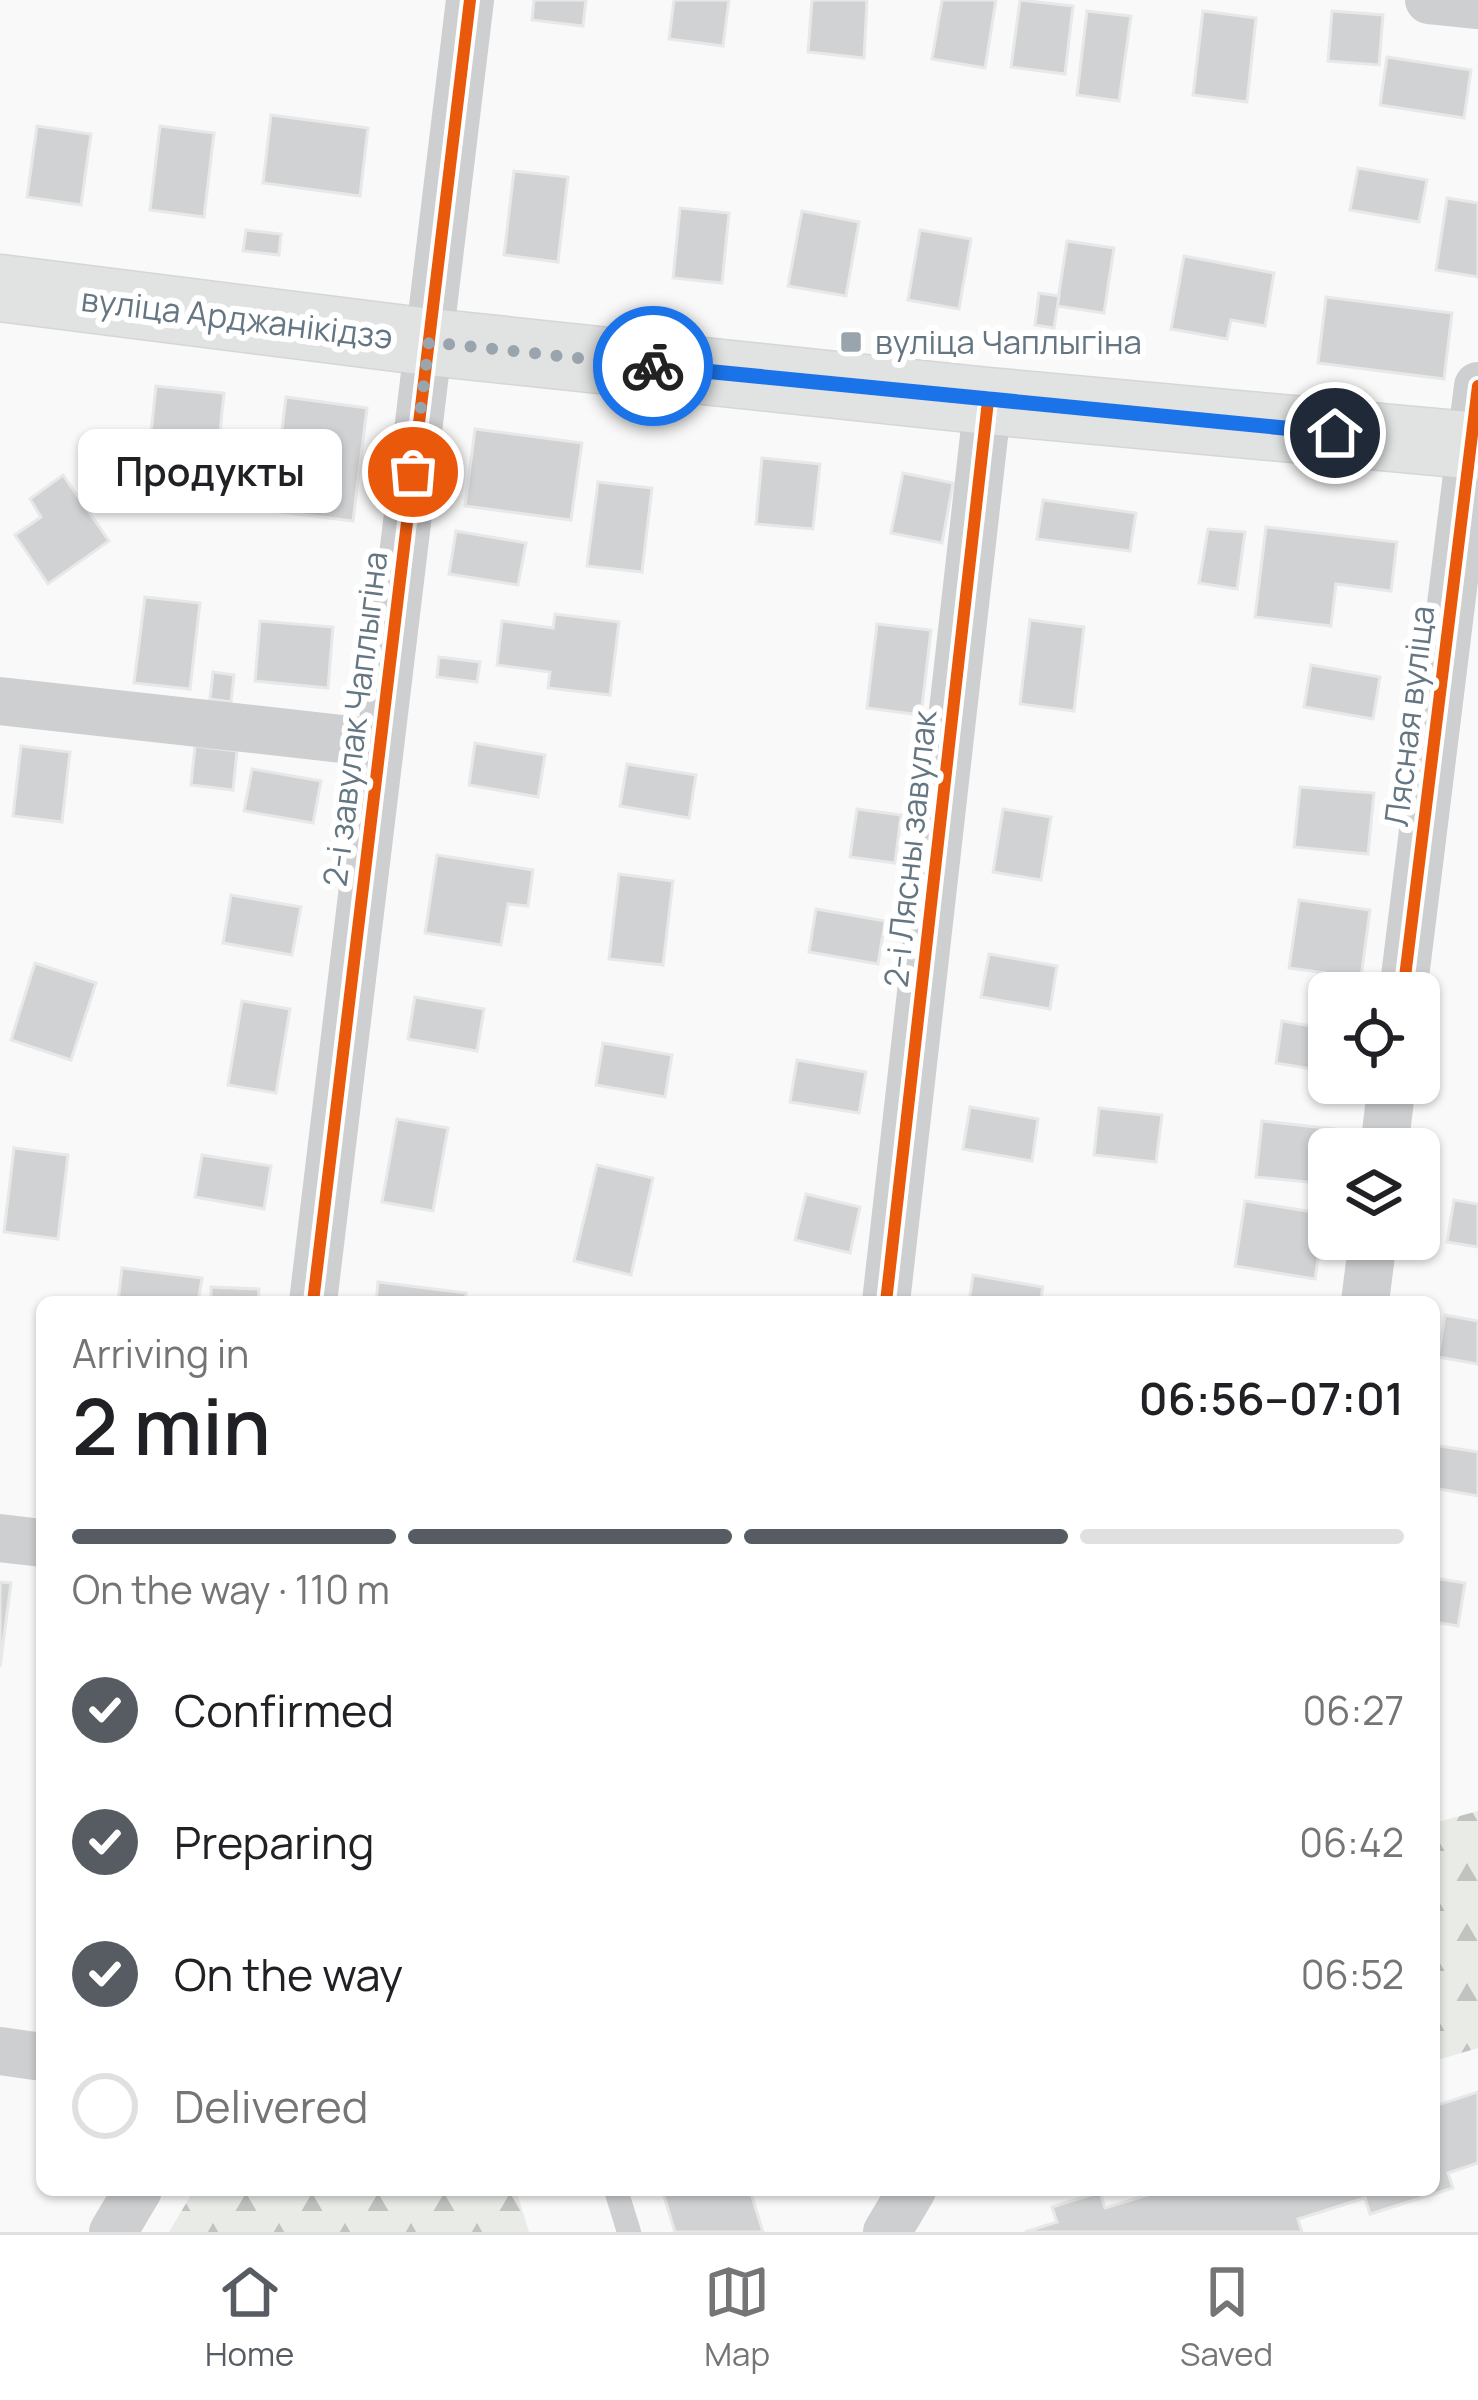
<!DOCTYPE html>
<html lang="en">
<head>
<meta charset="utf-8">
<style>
	:root { --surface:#fff; --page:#f2f2f2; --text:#202124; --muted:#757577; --line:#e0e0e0; --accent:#565c61 }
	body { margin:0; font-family:Manrope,sans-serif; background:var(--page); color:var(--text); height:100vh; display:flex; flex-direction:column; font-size:45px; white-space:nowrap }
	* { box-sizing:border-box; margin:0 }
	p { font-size:39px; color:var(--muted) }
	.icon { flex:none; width:66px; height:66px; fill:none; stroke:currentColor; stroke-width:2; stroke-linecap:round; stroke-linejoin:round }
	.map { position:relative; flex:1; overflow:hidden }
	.sheet { position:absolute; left:36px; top:1296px; width:1404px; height:900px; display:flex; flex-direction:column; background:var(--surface); border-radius:18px; box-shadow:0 3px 9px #0004 }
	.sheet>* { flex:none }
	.fabs { position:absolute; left:1308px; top:972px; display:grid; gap:24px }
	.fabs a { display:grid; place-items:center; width:132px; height:132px; border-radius:18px; background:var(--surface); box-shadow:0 3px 9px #0004; font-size:60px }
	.pin { position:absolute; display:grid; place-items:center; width:102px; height:102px; color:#fff; margin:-51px; border:6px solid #fff; border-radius:50%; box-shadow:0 3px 12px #0007 }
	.courier { position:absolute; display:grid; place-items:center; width:120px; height:120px; margin:-60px; border:9px solid #1a73e8; border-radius:50%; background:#fff; color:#222; box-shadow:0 3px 15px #0007 }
	.bubble { position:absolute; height:84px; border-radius:18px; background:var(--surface); box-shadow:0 3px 9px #0004; font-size:39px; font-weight:600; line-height:84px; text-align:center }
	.overview em { font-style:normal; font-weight:600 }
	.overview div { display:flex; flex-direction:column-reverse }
	.overview { display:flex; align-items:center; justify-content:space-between; height:204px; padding:0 36px }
	h1 { font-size:78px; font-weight:600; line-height:90px }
	.bar { display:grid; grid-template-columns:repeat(4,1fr); gap:18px 12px; align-content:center; height:144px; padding:0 36px }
	.bar i { height:15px; border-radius:9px; background:var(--line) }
	.bar .active { background:var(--accent) }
	.bar p { grid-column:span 4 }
	ol { padding:0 36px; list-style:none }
	li { display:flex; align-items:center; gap:36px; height:132px }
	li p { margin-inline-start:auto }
	li .icon { padding:12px; border-radius:50%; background:var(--accent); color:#fff; stroke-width:4 }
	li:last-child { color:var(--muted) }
	li i { width:66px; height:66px; border:6px solid var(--line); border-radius:50% }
	.dock { display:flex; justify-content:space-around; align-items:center; height:168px; border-top:3px solid var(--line); background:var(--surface); font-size:33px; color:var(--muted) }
	.dock a { display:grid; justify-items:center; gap:6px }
	.dock .active { color:var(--accent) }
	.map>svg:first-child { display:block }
	.forest { fill:url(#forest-firs) }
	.building { fill:#d0d2d3; stroke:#e8e8e8; stroke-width:3 }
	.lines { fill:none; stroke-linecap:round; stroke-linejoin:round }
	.secondary-casing { stroke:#d5d6d7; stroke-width:69 }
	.lane { stroke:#cecfd0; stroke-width:24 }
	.street { stroke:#cecfd0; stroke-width:48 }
	.secondary { stroke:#e1e2e2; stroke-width:66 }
	.cycleway-casing { stroke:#fff; stroke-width:20 }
	.cycleway { stroke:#e8590c; stroke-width:12 }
	.done { stroke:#99a4ac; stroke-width:12; stroke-dasharray:0 21.6 }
	.route { stroke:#1a73e8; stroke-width:15 }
	.poi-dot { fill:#99a4ac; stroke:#fff; stroke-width:4.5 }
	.labels { text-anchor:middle; stroke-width:12; stroke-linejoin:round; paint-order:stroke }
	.street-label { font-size:33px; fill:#657683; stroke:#fff }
	.poi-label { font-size:33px; fill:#657683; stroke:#fff; text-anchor:start }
</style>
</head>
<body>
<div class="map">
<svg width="1478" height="2232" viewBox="0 0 1478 2232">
	<defs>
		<pattern id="forest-firs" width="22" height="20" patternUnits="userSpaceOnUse" patternTransform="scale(3)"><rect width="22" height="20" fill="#e8ebe6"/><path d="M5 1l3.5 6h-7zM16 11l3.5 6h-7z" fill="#c0c3c0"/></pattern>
	</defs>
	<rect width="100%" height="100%" fill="#f9f9f9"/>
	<!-- forest -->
	<g class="forest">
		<path d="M1478 1811V2048L1434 2061V1823Z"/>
		<path d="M194 2190H516L529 2232H169Z"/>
	</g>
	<!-- building -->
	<g class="building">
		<path d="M534 0H586L583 26 532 20Z"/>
		<path d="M674 0H729L723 46 669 39Z"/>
		<path d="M812 0H867L864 58 808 52Z"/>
		<path d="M942 0H996L985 68 932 59Z"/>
		<path d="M1020 0 1073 6 1065 74 1011 67Z"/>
		<path d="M1087 11 1131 16 1119 101 1077 95Z"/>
		<path d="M1203 11 1256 18 1247 102 1193 95Z"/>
		<path d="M1332 11 1383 15 1379 65 1328 61Z"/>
		<path d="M1387 57 1471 70 1464 118 1380 105Z"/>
		<path d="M271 115 368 128 360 196 263 183Z"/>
		<path d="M37 126 91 134 81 205 27 197Z"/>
		<path d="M160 126 214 133 204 217 150 210Z"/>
		<path d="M1358 168 1427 180 1419 222 1350 210Z"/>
		<path d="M514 171 568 177 558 262 504 255Z"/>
		<path d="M1447 198 1478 203V277L1436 270Z"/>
		<path d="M680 208 729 213 722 283 673 278Z"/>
		<path d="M802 211 859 222 846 296 788 286Z"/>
		<path d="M246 230 281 234 279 255 243 251Z"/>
		<path d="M920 230 971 239 959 309 908 300Z"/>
		<path d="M1067 241 1114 248 1104 313 1057 306Z"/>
		<path d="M1184 256 1274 273 1265 326 1231 320 1227 339 1171 329Z"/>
		<path d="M1039 293 1059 296 1054 328 1035 325Z"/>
		<path d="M1326 297 1452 313 1444 379 1318 363Z"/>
		<path d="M156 386 224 393 215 479 147 471Z"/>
		<path d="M286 397 367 408 353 521 272 511Z"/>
		<path d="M475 429 582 443 571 520 465 506Z"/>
		<path d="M762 458 820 464 813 529 756 524Z"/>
		<path d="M903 473 953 483 942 543 891 533Z"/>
		<path d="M63 475 109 541 48 584 15 535 41 517 30 499Z"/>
		<path d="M598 482 652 488 642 572 587 566Z"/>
		<path d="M1043 500 1136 513 1130 551 1037 539Z"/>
		<path d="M1266 527 1397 542 1391 591 1336 584 1331 626 1255 617Z"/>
		<path d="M1208 529 1245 532 1237 589 1199 583Z"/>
		<path d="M456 531 526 543 518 585 449 574Z"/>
		<path d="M145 597 200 603 190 689 134 683Z"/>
		<path d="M555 614 619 622 610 695 548 688 550 672 497 665 502 621 553 628Z"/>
		<path d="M1030 620 1084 627 1074 711 1020 704Z"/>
		<path d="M260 621 333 627 328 688 255 681Z"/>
		<path d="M877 624 931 630 921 715 867 708Z"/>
		<path d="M439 657 480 662 477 682 437 677Z"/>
		<path d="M1311 665 1380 677 1373 719 1304 707Z"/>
		<path d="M213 672 234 675 231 702 210 699Z"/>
		<path d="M475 743 545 755 538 797 469 785Z"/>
		<path d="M21 746 70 752 62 822 13 816Z"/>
		<path d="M195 746 237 751 233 790 191 785Z"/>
		<path d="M627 764 696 775 689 818 620 806Z"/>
		<path d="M252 769 321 781 313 823 244 811Z"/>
		<path d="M1300 787 1374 793 1368 854 1294 847Z"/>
		<path d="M857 809 901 815 895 863 850 857Z"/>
		<path d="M1003 809 1051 817 1041 880 993 872Z"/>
		<path d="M437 855 533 870 528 906 508 904 501 945 425 933Z"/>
		<path d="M619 874 673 881 663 965 609 959Z"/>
		<path d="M231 895 301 907 292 955 223 943Z"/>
		<path d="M1299 900 1370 910 1361 978 1289 968Z"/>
		<path d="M816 909 885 921 878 964 809 952Z"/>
		<path d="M989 954 1057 966 1050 1009 981 997Z"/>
		<path d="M35 963 96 983 71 1060 11 1040Z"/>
		<path d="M415 997 484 1009 477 1051 408 1039Z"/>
		<path d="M242 1001 290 1009 276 1093 228 1085Z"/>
		<path d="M1282 1021 1329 1029V1072L1276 1063Z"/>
		<path d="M603 1043 672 1055 665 1097 596 1085Z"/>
		<path d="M797 1060 866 1072 859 1113 790 1102Z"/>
		<path d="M970 1107 1038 1119 1032 1161 963 1149Z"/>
		<path d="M1099 1108 1162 1115 1156 1162 1094 1155Z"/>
		<path d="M397 1119 448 1128 433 1211 382 1202Z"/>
		<path d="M1262 1121 1335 1129 1333 1149H1329V1184L1256 1177Z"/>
		<path d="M14 1148 68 1155 58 1239 4 1232Z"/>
		<path d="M202 1155 271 1166 264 1209 195 1197Z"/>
		<path d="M597 1165 653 1178 631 1275 574 1261Z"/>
		<path d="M806 1194 860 1207 850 1253 795 1240Z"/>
		<path d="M1454 1200 1478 1204V1247L1447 1242Z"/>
		<path d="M1245 1201 1325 1214 1315 1279 1235 1266Z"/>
		<path d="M122 1268 202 1278 198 1302H118Z"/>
		<path d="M973 1275 1043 1287 1040 1302H969Z"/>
		<path d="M378 1282 466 1293 465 1302H376Z"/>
		<path d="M211 1287 259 1289 258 1302H211Z"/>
		<path d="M1445 1315 1478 1321V1364L1438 1357Z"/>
		<path d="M1434 1445 1478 1452V1496L1434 1488Z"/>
		<path d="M1434 1578 1465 1583 1458 1626 1434 1622Z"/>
		<path d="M0 1582 11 1583 0 1667Z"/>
		<path d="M1478 2092V2163L1448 2173 1453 2188 1370 2214 1365 2198 1298 2219 1302 2232H1025L1057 2222 1052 2207 1100 2192 1105 2208 1164 2190H1434V2106Z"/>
		<path d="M662 2190H750L763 2232H675Z"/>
	</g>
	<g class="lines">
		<!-- secondary casing -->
		<g class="secondary-casing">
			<path id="secondary" d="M0 288 429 342 988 401 1478 446"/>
		</g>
		<!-- lane -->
		<path class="lane" d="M616 2190 629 2232"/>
		<!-- street -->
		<g class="street">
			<path d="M1429 0 1478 5"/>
			<path d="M0 701 378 743"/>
			<path d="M1403 993 1478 386"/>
			<path d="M1384 1149 1392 1083"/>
			<path d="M313 1302 470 0"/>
			<path d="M886 1302 988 401"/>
			<path d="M1365 1302 1373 1239"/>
			<path d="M0 1538 42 1543"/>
			<path d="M0 2051 42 2057"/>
			<path d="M113 2232 138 2190"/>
			<path d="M887 2232 912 2190"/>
		</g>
		<!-- secondary -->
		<use href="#secondary" class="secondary"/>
		<!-- cycleway casing -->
		<g class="cycleway-casing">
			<g id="cycleway">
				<path d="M1403 993 1478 386"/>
				<path d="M313 1302 470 0"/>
				<path d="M886 1302 988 401"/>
			</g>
		</g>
		<!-- cycleway -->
		<use href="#cycleway" class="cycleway"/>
	</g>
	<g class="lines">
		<!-- done -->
		<path class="done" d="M413 472 429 342 653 366"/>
		<!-- route -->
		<path class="route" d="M653 366 1335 433"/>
	</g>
	<!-- markers -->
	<rect class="poi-dot" x="839" y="330" width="24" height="24" rx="6"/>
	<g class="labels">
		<!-- street labels -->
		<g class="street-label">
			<text transform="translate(237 318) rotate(7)" y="12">вуліца Арджанікідзэ</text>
			<text transform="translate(1409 716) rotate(-83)" y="12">Лясная вуліца</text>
			<text transform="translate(355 719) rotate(-83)" y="12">2-і завулак Чаплыгіна</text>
			<text transform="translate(910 849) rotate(-84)" y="12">2-і Лясны завулак</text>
		</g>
		<!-- poi labels -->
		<g class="poi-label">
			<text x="875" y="354">вуліца Чаплыгіна</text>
		</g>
	</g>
</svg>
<div class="fabs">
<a><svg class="icon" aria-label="locate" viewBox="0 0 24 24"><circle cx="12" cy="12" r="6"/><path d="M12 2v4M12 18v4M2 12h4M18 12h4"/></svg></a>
<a><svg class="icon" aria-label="layers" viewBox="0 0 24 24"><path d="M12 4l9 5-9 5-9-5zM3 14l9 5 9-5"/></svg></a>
</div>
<div class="pin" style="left:413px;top:472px;background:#ea580c"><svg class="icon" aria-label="bag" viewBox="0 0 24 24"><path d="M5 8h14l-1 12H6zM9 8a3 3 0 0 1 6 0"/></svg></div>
<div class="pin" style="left:1335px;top:433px;background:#1f2937"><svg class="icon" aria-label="home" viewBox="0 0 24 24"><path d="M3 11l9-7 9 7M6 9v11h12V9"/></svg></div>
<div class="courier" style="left:653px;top:366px"><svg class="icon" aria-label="bike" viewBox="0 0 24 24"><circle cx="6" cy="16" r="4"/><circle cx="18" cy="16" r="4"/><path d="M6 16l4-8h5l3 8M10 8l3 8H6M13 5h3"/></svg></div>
<div class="bubble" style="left:78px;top:429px;width:264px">Продукты</div>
<section class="sheet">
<div class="overview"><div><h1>2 min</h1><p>Arriving in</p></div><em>06:56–07:01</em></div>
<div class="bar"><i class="active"></i><i class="active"></i><i class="active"></i><i></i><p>On the way · 110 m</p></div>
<ol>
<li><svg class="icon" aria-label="check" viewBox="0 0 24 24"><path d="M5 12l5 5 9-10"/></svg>Confirmed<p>06:27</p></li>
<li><svg class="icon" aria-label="check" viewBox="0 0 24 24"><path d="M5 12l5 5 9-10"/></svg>Preparing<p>06:42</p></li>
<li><svg class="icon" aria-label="check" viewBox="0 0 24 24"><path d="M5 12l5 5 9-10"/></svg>On the way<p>06:52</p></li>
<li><i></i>Delivered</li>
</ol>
</section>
</div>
<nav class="dock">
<a class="active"><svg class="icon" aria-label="home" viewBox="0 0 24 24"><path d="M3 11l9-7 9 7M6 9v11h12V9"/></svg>Home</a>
<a><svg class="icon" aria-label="map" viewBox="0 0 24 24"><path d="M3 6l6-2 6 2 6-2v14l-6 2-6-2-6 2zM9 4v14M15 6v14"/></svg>Map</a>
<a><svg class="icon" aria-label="saved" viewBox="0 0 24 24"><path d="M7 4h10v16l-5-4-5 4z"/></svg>Saved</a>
</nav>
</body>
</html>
